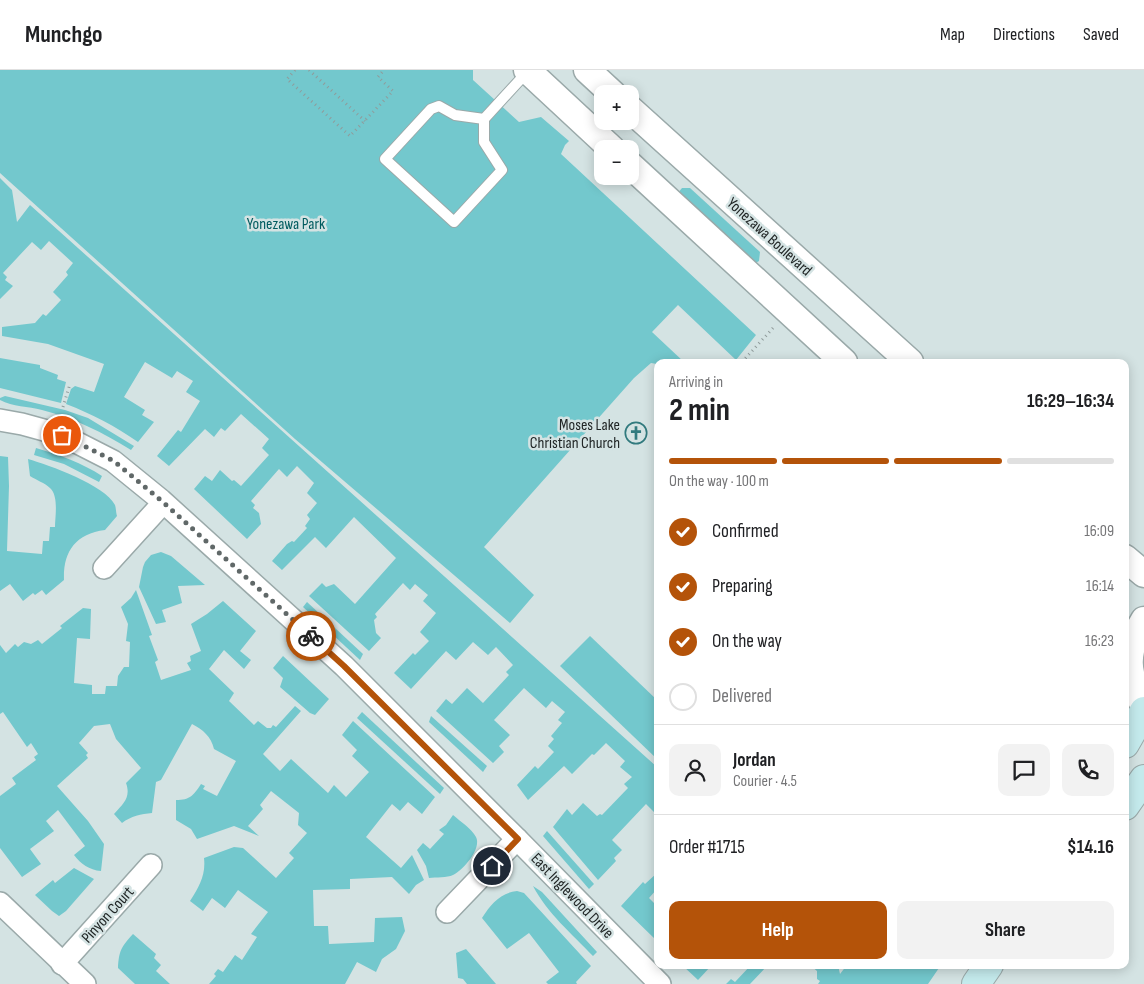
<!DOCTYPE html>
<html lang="en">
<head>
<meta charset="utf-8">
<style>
	:root { --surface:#fff; --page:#f2f2f2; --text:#202124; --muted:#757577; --line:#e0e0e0; --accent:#b45309 }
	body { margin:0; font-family:"Sofia Sans Condensed",sans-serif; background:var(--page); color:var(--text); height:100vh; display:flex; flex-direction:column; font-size:19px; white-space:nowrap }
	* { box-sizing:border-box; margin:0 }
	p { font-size:16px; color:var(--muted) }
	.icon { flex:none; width:28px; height:28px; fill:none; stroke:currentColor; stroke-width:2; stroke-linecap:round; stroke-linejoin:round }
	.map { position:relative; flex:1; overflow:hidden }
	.side { position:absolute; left:654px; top:289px; width:475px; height:610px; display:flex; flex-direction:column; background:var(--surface); border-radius:10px; box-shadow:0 2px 12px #0003 }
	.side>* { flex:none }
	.buttons { position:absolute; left:594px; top:15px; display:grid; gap:10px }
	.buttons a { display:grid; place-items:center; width:45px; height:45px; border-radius:10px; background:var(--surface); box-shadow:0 2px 12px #0003; font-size:25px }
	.pin { position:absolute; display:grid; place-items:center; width:42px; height:42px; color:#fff; margin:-21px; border:2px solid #fff; border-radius:50%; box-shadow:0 1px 5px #0007 }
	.courier { position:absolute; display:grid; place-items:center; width:50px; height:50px; margin:-25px; border:4px solid #b45309; border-radius:50%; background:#fff; color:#222; box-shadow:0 1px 6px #0007 }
	.overview em { font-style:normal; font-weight:700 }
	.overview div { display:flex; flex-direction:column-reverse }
	.overview { display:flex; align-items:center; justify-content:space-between; height:85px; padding:0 15px }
	h1 { font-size:32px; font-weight:700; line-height:38px }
	.bar { display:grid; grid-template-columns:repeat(4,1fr); gap:8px 5px; align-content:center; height:60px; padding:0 15px }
	.bar i { height:6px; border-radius:4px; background:var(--line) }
	.bar .on { background:var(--accent) }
	.bar p { grid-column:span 4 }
	.line { display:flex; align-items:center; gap:12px; padding:0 15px; border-top:1px solid var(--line) }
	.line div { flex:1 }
	.round { display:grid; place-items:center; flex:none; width:52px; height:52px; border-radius:10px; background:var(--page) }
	ol { padding:0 15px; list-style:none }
	li { display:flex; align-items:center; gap:15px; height:55px }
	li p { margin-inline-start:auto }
	li .icon { padding:5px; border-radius:50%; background:var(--accent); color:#fff; stroke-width:4 }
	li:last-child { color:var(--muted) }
	li i { width:28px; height:28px; border:2px solid var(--line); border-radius:50% }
	.button { display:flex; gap:10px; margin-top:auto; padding:10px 15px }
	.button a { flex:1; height:58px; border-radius:10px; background:var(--accent); color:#fff; font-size:20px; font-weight:700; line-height:58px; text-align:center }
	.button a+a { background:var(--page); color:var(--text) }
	header { display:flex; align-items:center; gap:30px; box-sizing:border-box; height:70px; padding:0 25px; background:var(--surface); border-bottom:1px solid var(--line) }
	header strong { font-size:24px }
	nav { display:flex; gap:28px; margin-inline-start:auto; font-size:18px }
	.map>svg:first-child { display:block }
	.green { fill:#73c8cd }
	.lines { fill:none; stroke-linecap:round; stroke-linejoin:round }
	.service-casing { stroke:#9aa9a9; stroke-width:12 }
	.minor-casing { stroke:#9aa9a9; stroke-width:24 }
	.tertiary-casing { stroke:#9aa9a9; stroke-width:29 }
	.secondary-casing { stroke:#9aa9a9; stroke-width:30 }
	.path { stroke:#909b9b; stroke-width:3; stroke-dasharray:1 4; stroke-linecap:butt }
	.service { stroke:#fff; stroke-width:10 }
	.minor { stroke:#fff; stroke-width:21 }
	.tertiary { stroke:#fff; stroke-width:26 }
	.secondary { stroke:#c4eaec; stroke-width:28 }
	.done { stroke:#606868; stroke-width:5; stroke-dasharray:0 9 }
	.route { stroke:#b45309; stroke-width:6 }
	.labels { text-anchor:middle; stroke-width:5; stroke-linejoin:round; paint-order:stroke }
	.park-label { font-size:16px; fill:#005b5f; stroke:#d4e3e3 }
	.street-label { font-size:16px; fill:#212626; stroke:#d4e3e3 }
	.poi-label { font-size:16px; fill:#212626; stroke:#d4e3e3; text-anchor:end }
</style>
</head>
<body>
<header>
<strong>Munchgo</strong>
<nav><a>Map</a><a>Directions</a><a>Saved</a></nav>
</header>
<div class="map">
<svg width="1144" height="914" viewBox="0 0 1144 914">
	<rect width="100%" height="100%" fill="#d4e3e3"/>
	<!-- green -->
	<g class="green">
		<path d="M0 0H473V10L519 52 541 47 569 71 565 75 561 84 756 265 736 290 678 235 652 262 684 292H658L657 294 651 293 634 308 484 477 534 525 510 553 295 369 0 103Z"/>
		<path d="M0 108 12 120 17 152 30 135 657 697V745L646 734 612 770 622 780 614 788 616 791 598 810 553 757 567 739 572 745 583 733 597 746 600 744 602 745 628 718 624 714 632 707 620 697 625 691 606 673 594 685 592 684 572 704 564 696 528 730 517 715 535 696 538 699 554 682 548 676 554 669 551 666 562 653 558 650 565 642 552 631 546 638 524 618 494 650 510 665 499 676 504 682 493 693 436 641 446 629 452 634 467 618 483 633 509 605 506 602 513 595 496 577 488 585 473 572 456 590 446 581 411 619 394 603 413 583 415 585 429 571 420 562 436 543 423 531 428 525 415 514 410 520 403 513 375 544 377 547 374 550 376 563 381 568 369 581 309 526 322 513 326 517 334 514 355 534 396 488 354 447 326 478 315 467 282 500 272 491 287 474 292 471 294 472 307 458 305 456 310 449 307 445 317 433 307 423 314 413 297 396 287 407 279 399 251 431 255 435 253 438 259 443 261 454 247 469 194 419 205 406 212 411 220 400 232 411 234 410 241 416 269 385 262 378 269 369 241 344 225 361 221 358 214 367 205 359 169 396 157 386 178 360 181 362 200 331 186 322 193 311 177 301 172 308 145 292 124 327 145 340 142 345 154 352 138 372C115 356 92 344 66 334L71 319 75 316 94 322 104 294 48 274 2 266V257L35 253 43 244 46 246 61 230 53 222 68 205 66 202 73 193 49 171 41 180 32 172 3 203 7 207 5 210 13 216 0 229Z"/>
		<path d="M682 118H690L760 182 759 191 754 194 678 123Z"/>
		<path d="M0 288 40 295V298L58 305 57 309 66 312 61 333 0 318Z"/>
		<path d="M5 326 65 340 88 348 134 376 131 380C102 362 76 349 42 340 28 336 13 337 0 330V328Z"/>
		<path d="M36 378C60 385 82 393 102 406L99 412 64 394 34 385Z"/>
		<path d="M0 386 8 387 9 416 7 481 42 484 43 471H49L50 457H55C55 447 59 426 50 418 45 413 36 410 30 406L28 389C49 395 105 415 115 435 116 438 116 443 117 446L105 460C75 464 63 482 64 510L46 525 42 520 35 525 33 523 23 531 10 514 0 521Z"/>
		<path d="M161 482 171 486 205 515 178 516 182 533 162 540 166 552 156 554 139 517 143 497 145 492 151 485Z"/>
		<path d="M136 520 152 565 149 566 158 590 155 592 161 610 191 600 187 593 191 591 190 586 201 581 191 554 207 544 223 531 256 561 240 581 251 590 244 599 224 580 209 599 234 623 229 631 254 655 258 651 267 658H271L273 655 276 657 295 636 301 641 263 684 280 701 291 689 328 723 334 715 346 727 369 702 352 686 357 680 342 665 353 651 435 727 422 744 408 732 400 741 392 734 366 767 401 798 412 785 424 810 416 815 409 824 392 807 350 809V819L313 820 314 856H328L329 874 374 872 375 848 402 847 405 861 396 879 382 889 376 902 357 892 345 914H209L216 906 214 904 218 899 223 902 235 885 242 890 257 867 251 864 268 842 238 820 225 838 212 828 203 841 190 831C199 817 206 805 204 788L234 777 243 778 276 808 294 788 289 783 307 763 298 755 299 743 271 721 260 735 263 739 248 756 259 766 234 756 197 769 191 759 176 750V730C190 730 193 726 201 714L205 716 203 719 217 726 236 691 214 679C211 666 203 660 192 654L161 710 156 712 152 743C141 744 131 746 122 753L114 744C124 733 131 727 126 713L141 698 116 669 110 654 94 656 79 673 88 683 86 685 88 688 57 716 88 751 104 774 101 801C89 800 81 794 74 785L85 776 58 740 46 751 54 761 30 779 41 794 22 807 0 778V726L16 714 12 708 36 690 34 687 38 684 31 673 27 677 3 642 0 644V575L6 583 15 574 18 577 24 572 31 574 38 570 42 574 62 558 60 556 83 538 91 539 90 569 77 568 74 613 92 615V624H105L106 616H117L118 606 124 597H129L130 572 126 571 128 554 121 537 131 528Z"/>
		<path d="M307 532 363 584 360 590 303 537Z"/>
		<path d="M590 566 657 630V689L560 596Z"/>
		<path d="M283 586 329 629 315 645 310 643 280 617 283 608 273 598Z"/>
		<path d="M362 642 444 718 440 724 357 648Z"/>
		<path d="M431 646 487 696 483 702 429 652Z"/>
		<path d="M453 745C461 752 471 758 476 767 482 779 463 800 453 805 447 808 436 807 429 808L426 796 417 780 423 773 430 779 444 764 439 760 446 755Z"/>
		<path d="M547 761 594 814 589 819 543 766Z"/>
		<path d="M74 798 94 809 66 841 59 846 52 841 35 825 53 810 55 813Z"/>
		<path d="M657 803V819L649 828 657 836V867L656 870 621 836 643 812 645 814Z"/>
		<path d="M533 816 542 822 597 882 593 886C572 864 547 843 533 816Z"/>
		<path d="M517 821 524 823 591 896 576 912 577 914H548L546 912 559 902 529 863 507 879 482 848C491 834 500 823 517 821Z"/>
		<path d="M133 864 156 884 154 888 161 895 156 901 170 914H135L118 898C119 881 121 877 133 864Z"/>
		<path d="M466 879 496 914H467L463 909 458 908 456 883Z"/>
		<path d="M682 895H712L698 910Z"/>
		<path d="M751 895H765L767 896 750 914H726L731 909 735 912Z"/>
		<path d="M810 895H838L840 904 847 895H941L928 914H818L820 911 817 909V901Z"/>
	</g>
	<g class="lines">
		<!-- service casing -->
		<g class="service-casing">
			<path id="service" d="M484 49 455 45 439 36 431 39 385 89 454 152 502 100 484 72V49L528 1"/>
		</g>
		<!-- minor casing -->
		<g class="minor-casing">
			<g id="minor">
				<path d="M0 350 22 354 62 365 113 391 161 430 344 596 517 769 660 914"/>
				<path d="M104 498 163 433"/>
				<path d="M0 833 85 914"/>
				<path d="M447 842 517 769"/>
				<path d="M62 894 151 795"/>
			</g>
		</g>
		<!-- tertiary casing -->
		<g class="tertiary-casing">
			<g id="tertiary">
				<path d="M527 0 612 79"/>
				<path d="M587 0 613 24"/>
				<path d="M630 39 910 292"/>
				<path d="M630 95 844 292"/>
				<path d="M1125 488 1144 504"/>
				<path d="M1144 550C1124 583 1126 603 1144 636"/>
			</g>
		</g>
		<!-- secondary casing -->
		<g class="secondary-casing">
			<g id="secondary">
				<path d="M1125 674 1144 641"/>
				<path d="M1125 736 1144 709"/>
				<path d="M976 914 989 895"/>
			</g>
		</g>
		<!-- path -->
		<g class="path">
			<path d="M295 0 287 9 350 66 393 21 378 7 384 0"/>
			<path d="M309 0 365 51"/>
			<path d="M742 292 773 258"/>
			<path d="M63 337 70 314"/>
		</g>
		<!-- service -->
		<use href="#service" class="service"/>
		<!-- minor -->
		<use href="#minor" class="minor"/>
		<!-- tertiary -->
		<use href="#tertiary" class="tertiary"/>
		<!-- secondary -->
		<use href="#secondary" class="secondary"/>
	</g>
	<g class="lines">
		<!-- done -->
		<path class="done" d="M62 365 114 391 164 433 311 566"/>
		<!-- route -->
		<path class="route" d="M311 566 344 596 518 769 492 796"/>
	</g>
	<!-- icons -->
	<defs>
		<g id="church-ring" transform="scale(1.125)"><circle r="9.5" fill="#d4e3e3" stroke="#317a7e" stroke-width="1.5"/><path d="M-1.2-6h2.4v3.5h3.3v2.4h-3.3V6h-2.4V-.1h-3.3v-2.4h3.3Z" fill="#317a7e"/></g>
	</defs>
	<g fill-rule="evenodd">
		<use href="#church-ring" x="636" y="363"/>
	</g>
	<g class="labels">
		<!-- park labels -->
		<g class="park-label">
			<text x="286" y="159">Yonezawa Park</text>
		</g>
		<!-- street labels -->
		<g class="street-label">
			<text transform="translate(770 166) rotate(42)" y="6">Yonezawa Boulevard</text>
			<text transform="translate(573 825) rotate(46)" y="6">East Inglewood Drive</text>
			<text transform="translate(107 844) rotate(-48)" y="6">Pinyon Court</text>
		</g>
		<!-- poi labels -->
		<g class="poi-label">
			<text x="620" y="360">Moses Lake<tspan x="620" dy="18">Christian Church</tspan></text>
		</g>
	</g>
</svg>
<div class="buttons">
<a>+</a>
<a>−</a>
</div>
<div class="pin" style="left:62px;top:365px;background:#ea580c"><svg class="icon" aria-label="bag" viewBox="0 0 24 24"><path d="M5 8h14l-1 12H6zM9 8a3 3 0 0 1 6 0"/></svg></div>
<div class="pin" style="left:492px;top:796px;background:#1f2937"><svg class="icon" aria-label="home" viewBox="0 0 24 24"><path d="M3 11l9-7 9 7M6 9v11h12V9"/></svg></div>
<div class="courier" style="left:311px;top:566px"><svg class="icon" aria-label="bike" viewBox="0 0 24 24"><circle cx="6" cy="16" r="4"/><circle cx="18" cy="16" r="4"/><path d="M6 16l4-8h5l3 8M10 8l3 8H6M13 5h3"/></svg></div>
<section class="side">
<div class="overview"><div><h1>2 min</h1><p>Arriving in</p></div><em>16:29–16:34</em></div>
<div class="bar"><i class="on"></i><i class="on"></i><i class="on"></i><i></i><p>On the way · 100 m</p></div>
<ol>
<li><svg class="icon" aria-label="check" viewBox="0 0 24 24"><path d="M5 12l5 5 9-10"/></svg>Confirmed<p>16:09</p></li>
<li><svg class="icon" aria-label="check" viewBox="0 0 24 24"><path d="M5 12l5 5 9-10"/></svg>Preparing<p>16:14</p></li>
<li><svg class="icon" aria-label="check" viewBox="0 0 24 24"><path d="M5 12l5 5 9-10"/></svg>On the way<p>16:23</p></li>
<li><i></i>Delivered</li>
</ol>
<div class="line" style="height:90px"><a class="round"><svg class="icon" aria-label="person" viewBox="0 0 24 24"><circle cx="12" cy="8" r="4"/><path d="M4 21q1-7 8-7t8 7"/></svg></a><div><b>Jordan</b><p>Courier · 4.5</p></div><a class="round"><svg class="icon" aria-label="chat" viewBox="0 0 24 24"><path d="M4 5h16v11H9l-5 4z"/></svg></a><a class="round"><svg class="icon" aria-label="phone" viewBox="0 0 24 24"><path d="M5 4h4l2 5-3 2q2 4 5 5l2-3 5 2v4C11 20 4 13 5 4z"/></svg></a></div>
<div class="line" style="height:65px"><div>Order #1715</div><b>$14.16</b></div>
<div class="button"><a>Help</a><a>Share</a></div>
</section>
</div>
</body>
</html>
